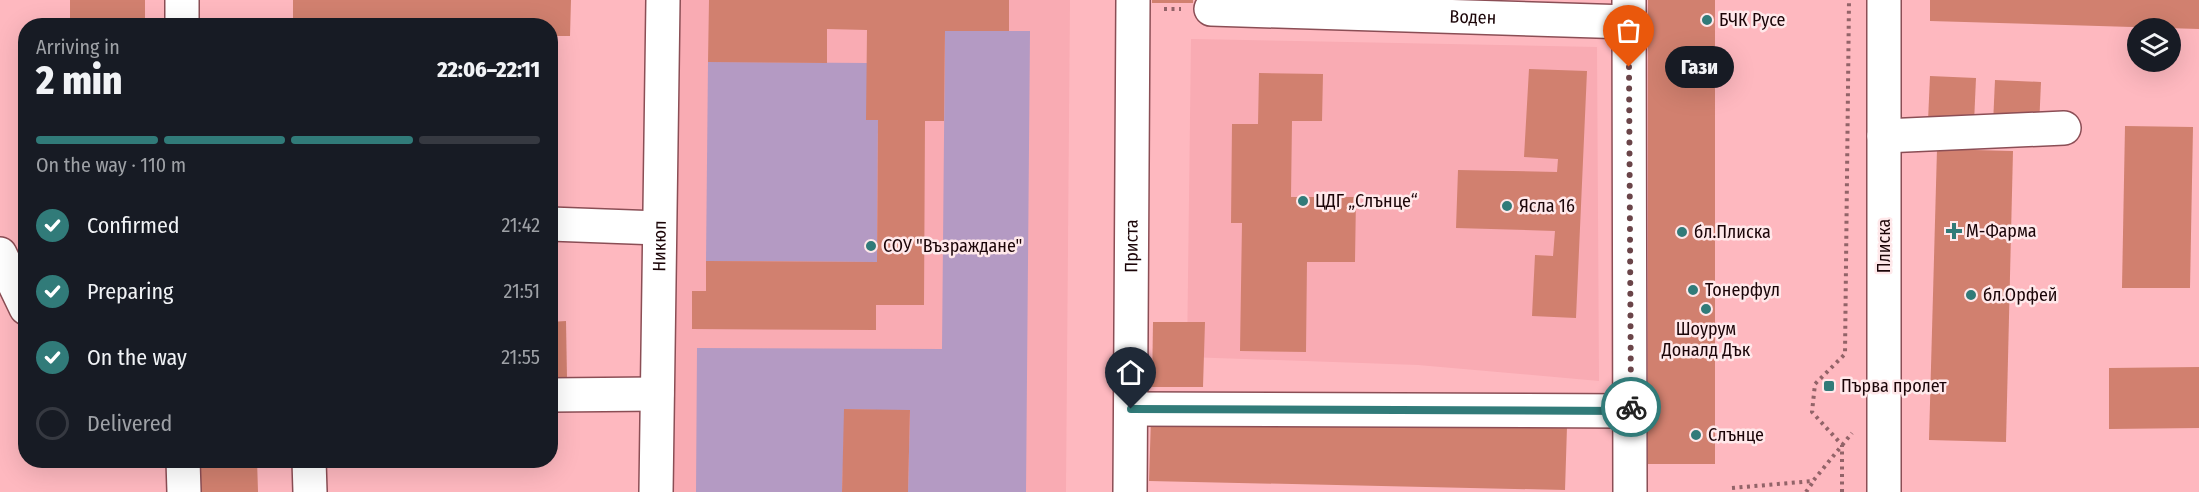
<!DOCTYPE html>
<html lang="en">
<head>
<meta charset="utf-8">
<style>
	:root { --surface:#171b24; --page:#242831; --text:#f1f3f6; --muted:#9ea1a6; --line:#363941; --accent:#317b79 }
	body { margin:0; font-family:"Fira Sans Condensed",sans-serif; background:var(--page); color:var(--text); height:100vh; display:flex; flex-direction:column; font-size:22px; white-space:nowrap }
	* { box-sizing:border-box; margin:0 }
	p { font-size:20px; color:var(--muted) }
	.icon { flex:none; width:33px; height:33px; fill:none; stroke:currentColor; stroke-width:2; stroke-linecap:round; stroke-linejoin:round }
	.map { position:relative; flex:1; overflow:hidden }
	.drawer { position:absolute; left:18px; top:18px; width:540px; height:450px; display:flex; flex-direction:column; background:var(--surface); border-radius:24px; box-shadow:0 6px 24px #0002 }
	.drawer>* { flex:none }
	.tools { position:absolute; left:2127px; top:18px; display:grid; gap:12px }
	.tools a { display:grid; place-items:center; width:54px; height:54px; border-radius:50%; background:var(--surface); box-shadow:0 6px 24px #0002; font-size:30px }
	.pin { position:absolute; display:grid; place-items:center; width:51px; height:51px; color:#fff; margin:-62px -26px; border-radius:50% 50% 50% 0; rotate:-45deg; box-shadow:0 0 6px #0007 }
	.pin .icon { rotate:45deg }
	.courier { position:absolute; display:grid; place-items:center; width:60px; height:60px; margin:-30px; border:4px solid #317b79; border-radius:50%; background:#fff; color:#222; box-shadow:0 2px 8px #0007 }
	.bubble { position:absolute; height:42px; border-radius:21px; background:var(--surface); box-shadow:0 6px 24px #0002; font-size:20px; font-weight:800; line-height:42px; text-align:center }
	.headline em { font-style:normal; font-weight:800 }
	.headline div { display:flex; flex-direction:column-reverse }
	.headline { display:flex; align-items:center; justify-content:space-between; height:102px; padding:0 18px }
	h1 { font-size:39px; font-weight:800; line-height:45px }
	.bar { display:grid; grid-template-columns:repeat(4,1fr); gap:9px 6px; align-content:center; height:72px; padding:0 18px }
	.bar i { height:8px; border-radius:4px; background:var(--line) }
	.bar .on { background:var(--accent) }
	.bar p { grid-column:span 4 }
	ol { padding:0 18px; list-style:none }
	li { display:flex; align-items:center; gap:18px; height:66px }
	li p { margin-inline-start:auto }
	li .icon { padding:6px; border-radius:50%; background:var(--accent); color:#fff; stroke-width:4 }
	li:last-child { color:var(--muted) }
	li i { width:33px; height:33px; border:3px solid var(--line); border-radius:50% }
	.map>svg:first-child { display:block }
	.built { fill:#f9abb3 }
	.green { fill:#b49ac3 }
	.building { fill:#d1806f }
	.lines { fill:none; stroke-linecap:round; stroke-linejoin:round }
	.minor-casing { stroke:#8b4e55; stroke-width:36 }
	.major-casing { stroke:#8b4e55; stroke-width:36 }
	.path { stroke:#926368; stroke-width:4; stroke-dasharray:3 4.5; stroke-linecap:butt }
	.minor { stroke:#fff; stroke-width:33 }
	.major { stroke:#fff; stroke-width:33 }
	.done { stroke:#6a4448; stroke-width:6; stroke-dasharray:0 10.8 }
	.route { stroke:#317b79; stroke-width:8 }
	.poi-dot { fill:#317b79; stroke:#ffe8ea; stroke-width:2 }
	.labels { text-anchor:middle; stroke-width:5; stroke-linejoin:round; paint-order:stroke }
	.street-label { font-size:18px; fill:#1b0508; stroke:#ffe8ea }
	.poi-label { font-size:18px; fill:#1b0508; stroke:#ffe8ea; text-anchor:start }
</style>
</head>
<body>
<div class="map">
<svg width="2199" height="492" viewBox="0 0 2199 492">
	<rect width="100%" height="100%" fill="#feb8bf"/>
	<!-- built -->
	<g class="built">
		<path d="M676 0H1070L1066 492H672Z"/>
		<path d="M1191 39 1597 47 1599 381 1418 365 1187 357Z"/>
	</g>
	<!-- green -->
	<g class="green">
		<path d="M945 31H1030L1026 492H908L910 411 845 409 842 492H696L697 348 942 349Z"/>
		<path d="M708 62 867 63 878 120 877 262 706 261Z"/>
	</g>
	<!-- building -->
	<g class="building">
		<rect x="70" y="0" width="75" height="26"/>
		<path d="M293 0H571L570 36H550V26H293Z"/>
		<path d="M709 0H1009V31H945L944 121H925L924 305H876V330L692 329V291H706V261L877 262 878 120H866L867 30 827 29V63L708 62Z"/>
		<rect x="1152" y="0" width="41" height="3"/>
		<rect x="1648" y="0" width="67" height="464"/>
		<path d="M1930 0H2199V29L1930 21Z"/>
		<path d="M1529 69 1587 71 1576 318 1532 316 1535 255 1553 256 1555 231 1456 228 1458 170 1557 172 1558 159 1524 157Z"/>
		<path d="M1259 73 1323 74 1322 121H1292L1291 197H1356L1355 262H1307L1306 352 1240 351 1242 223H1231L1232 124H1258Z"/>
		<path d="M1930 76 1976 78 1974 123 1928 121Z"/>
		<path d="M1995 80 2041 82 2039 127 1993 124Z"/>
		<path d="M2125 126 2193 127 2190 288H2122Z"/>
		<path d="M1937 149 2013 151 2006 442 1929 440Z"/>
		<path d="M566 321 567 379 550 380V322Z"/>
		<path d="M1153 322H1205L1203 387H1152Z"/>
		<path d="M2199 367V428L2109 429V368Z"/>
		<path d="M844 409 910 410 908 492H842Z"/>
		<path d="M1151 417 1567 427 1565 490 1149 481Z"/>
		<path d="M196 460H257L258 492H197Z"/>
	</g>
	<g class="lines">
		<!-- minor casing -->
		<g class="minor-casing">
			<g id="minor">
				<path d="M182 0V26"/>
				<path d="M1629 0 1630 492"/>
				<path id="s1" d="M1211 9 1629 22"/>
				<path d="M1884 136 2064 128"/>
				<path d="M550 224 659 228"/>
				<path d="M0 254 26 308"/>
				<path d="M550 395 657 394"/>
				<path d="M1131 409 1631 411"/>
				<path d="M183 460 184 492"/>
				<path d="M309 460 310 492"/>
				<path id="s2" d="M656 492 663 0"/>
				<path id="s3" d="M1130 492 1133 0"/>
			</g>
		</g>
		<!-- major casing -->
		<g class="major-casing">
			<path id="major" d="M1884 492V0"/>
		</g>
		<!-- path -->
		<g class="path">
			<path d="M1164 9H1181"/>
			<path d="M1732 488 1813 481 1852 433"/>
			<path d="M1806 492 1813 482"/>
			<path d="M1842 492V445L1812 412 1815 384 1845 354 1849 0"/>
		</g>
		<!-- minor -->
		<use href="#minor" class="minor"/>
		<!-- major -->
		<use href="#major" class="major"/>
	</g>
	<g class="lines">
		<!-- done -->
		<path class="done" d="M1629 67 1631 407"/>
		<!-- route -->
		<path class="route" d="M1131 409 1631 411V407"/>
	</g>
	<!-- markers -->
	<g class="poi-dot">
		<circle cx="1707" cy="20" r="6"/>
		<circle cx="1303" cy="201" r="6"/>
		<circle cx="1507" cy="206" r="6"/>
		<path d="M1951 222h6v6h6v6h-6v6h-6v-6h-6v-6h6z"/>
		<circle cx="1682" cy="232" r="6"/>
		<circle cx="871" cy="246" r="6"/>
		<circle cx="1693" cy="290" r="6"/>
		<circle cx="1971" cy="295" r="6"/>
		<circle cx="1706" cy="309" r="6"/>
		<rect x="1823" y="380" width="12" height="12" rx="3"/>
		<circle cx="1696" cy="435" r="6"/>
	</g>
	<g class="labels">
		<!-- street labels -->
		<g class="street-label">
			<text dy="6" stroke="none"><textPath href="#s1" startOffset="262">Воден</textPath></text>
			<text dy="6" stroke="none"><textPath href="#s2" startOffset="246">Никюп</textPath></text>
			<text dy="6" stroke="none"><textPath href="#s3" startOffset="246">Приста</textPath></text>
			<text transform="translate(1884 246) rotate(-90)" y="6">Плиска</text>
		</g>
		<!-- poi labels -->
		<g class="poi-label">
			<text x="1719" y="26">БЧК Русе</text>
			<text x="1315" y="207">ЦДГ „Слънце“</text>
			<text x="1519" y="212">Ясла 16</text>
			<text x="1966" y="237">М-Фарма</text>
			<text x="1694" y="238">бл.Плиска</text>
			<text x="883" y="252">СОУ "Възраждане"</text>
			<text x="1705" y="296">Тонерфул</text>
			<text x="1983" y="301">бл.Орфей</text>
			<text x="1706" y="335" text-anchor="middle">Шоурум<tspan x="1706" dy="21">Доналд Дък</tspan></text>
			<text x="1841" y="392">Първа пролет</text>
			<text x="1708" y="441">Слънце</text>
		</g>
	</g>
</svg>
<div class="tools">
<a><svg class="icon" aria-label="layers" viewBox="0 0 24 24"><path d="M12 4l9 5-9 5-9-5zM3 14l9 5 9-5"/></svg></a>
</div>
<div class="pin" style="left:1629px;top:67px;background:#ea580c"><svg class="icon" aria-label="bag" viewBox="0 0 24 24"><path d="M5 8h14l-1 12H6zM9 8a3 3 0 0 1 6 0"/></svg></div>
<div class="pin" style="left:1131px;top:409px;background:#1f2937"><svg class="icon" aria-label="home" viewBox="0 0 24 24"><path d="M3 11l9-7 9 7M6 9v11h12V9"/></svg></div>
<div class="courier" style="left:1631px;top:407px"><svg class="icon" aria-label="bike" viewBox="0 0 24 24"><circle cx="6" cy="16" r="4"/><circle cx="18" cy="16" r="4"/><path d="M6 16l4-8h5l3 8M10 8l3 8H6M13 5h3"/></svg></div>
<div class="bubble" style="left:1665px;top:46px;width:69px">Гази</div>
<section class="drawer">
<div class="headline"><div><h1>2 min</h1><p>Arriving in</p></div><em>22:06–22:11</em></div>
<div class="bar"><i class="on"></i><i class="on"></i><i class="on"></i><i></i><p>On the way · 110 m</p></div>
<ol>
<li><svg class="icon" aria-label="check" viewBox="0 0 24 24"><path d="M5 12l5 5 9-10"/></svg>Confirmed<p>21:42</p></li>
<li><svg class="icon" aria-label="check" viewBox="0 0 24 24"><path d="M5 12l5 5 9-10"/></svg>Preparing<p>21:51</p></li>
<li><svg class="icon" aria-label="check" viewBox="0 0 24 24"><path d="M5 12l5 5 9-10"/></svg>On the way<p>21:55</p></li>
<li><i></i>Delivered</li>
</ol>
</section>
</div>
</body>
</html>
